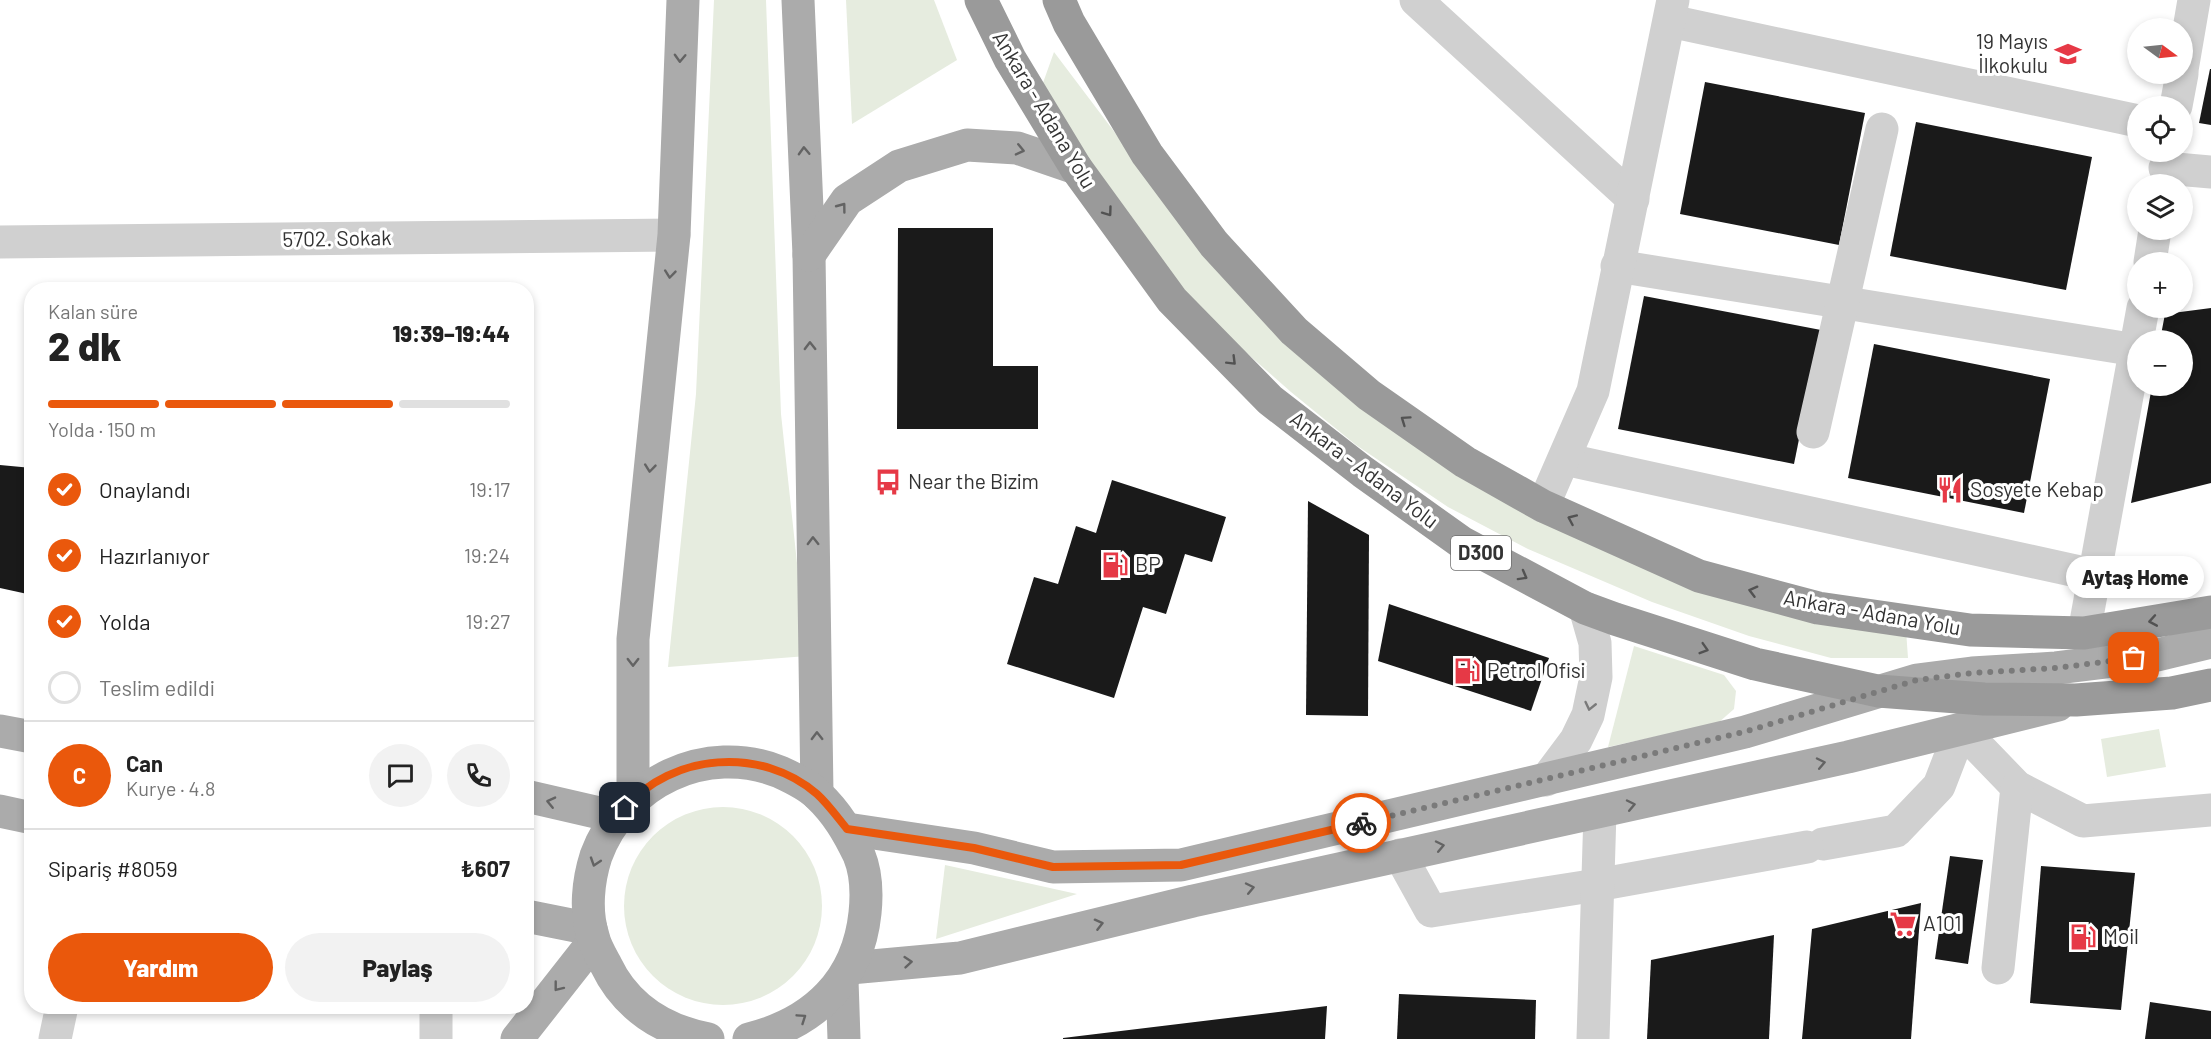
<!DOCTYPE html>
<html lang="tr">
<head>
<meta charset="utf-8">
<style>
	:root { --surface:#fff; --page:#f2f2f2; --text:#222; --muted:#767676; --line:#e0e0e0; --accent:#ea580c }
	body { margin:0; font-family:Barlow,sans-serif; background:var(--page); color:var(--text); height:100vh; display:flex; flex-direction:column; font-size:22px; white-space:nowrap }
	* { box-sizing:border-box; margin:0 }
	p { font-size:20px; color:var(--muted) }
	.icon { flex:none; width:33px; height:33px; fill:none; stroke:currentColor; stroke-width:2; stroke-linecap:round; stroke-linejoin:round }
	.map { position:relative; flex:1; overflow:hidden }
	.drawer { position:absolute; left:24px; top:282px; width:510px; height:732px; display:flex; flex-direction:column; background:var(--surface); border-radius:24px; box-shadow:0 3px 9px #0003 }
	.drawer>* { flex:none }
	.needle { width:39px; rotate:105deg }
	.fabs { position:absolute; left:2127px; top:18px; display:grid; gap:12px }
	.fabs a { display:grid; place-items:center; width:66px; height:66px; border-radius:50%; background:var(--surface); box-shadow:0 3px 9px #0003; font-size:30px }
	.pin { position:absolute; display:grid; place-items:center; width:51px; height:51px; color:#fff; margin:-26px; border-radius:12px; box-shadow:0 3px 9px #0006 }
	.courier { position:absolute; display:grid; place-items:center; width:60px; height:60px; margin:-30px; border:4px solid #ea580c; border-radius:50%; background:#fff; color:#222; box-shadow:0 2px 8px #0007 }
	.bubble { position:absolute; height:42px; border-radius:21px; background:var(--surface); box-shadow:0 3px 9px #0003; font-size:20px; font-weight:800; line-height:42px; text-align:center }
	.summary em { font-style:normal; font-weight:800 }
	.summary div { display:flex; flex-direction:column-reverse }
	.summary { display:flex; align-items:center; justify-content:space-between; height:102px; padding:0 24px }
	h1 { font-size:39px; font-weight:800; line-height:45px }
	.bar { display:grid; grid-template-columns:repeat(4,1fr); gap:9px 6px; align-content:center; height:72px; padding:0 24px }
	.bar i { height:8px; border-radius:4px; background:var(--line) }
	.bar .active { background:var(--accent) }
	.bar p { grid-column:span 4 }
	.line { display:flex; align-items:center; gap:15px; padding:0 24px; border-top:2px solid var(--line) }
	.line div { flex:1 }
	.round { display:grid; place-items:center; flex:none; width:63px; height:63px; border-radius:32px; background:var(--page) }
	ol { padding:0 24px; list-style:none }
	li { display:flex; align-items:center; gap:18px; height:66px }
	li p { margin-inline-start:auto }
	li .icon { padding:6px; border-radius:50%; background:var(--accent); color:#fff; stroke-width:4 }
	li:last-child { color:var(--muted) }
	li i { width:33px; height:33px; border:3px solid var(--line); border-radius:50% }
	.button { display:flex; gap:12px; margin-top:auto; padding:12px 24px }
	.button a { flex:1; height:69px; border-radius:36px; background:var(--accent); color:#fff; font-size:24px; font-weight:800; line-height:69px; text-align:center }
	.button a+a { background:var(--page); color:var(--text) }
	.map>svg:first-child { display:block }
	.green { fill:#e6ecdf }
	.building { fill:#1a1a1a }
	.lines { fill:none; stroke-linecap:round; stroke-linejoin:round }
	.minor { stroke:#d0d0d0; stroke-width:33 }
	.major { stroke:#ababab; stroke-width:33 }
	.highway { stroke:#9a9a9a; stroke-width:33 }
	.oneway { stroke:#636363 }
	.oneway2 { stroke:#525252 }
	.oneway3 { stroke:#7a7a7a }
	.done { stroke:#7a7a7a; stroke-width:6; stroke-dasharray:0 10.8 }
	.route { stroke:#ea580c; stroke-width:8 }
	.labels { text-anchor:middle; stroke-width:6; stroke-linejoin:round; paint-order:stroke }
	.shield { fill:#fff; stroke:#707070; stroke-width:1.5 }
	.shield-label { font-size:20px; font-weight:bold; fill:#333 }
	.poi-label { font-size:21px; fill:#333; stroke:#fff; text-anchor:start }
	.street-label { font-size:21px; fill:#333; stroke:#fff }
</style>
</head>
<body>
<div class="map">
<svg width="2211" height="1039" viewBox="0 0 2211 1039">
	<rect width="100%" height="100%" fill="#fff"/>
	<!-- green -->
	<g class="green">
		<path d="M714 0H766L781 414 807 656 668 667 696 394Z"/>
		<path d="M846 0H934L957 60 852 124Z"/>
		<path d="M1054 52 1159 191 1485 488 1906 630 1908 658H1831L1749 636 1652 602 1528 549 1448 507 1356 445 1291 392 1186 300 1039 94Z"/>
		<path d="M1634 646 1724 675 1736 691 1734 709 1718 723 1608 747Z"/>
		<path d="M2159 729 2166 767 2107 777 2101 739Z"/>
		<circle cx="723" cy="906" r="99"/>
		<path d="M945 865 1077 894 936 939Z"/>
	</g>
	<!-- building -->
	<g class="building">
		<path d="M2210 69H2211V125L2199 123Z"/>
		<path d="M1705 82 1865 113 1839 245 1680 214Z"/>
		<path d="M1916 122 2092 157 2066 290 1890 256Z"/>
		<path d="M898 228H993V366H1038V429H897Z"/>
		<path d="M1644 296 1821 330 1794 464 1618 429Z"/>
		<path d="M2211 308V483L2131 503 2152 386H2182V340H2160L2165 314Z"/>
		<path d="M1874 344 2050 379 2024 513 1848 478Z"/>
		<path d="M0 465 32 468V595L0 588Z"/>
		<path d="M1112 480 1226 517 1212 562 1185 554 1166 614 1143 607 1114 698 1007 664 1034 577 1058 584 1076 526 1096 533Z"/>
		<path d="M1308 501 1369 535 1368 716 1306 715Z"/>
		<path d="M1389 604 1549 658 1531 711 1378 661Z"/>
		<path d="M1950 856 1983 860 1968 964 1935 959Z"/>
		<path d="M2041 866 2135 873 2121 1010 2030 1003Z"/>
		<path d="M1921 903 1911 1039H1802L1812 929Z"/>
		<path d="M1774 935 1769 1039H1647L1651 960Z"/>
		<path d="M1399 994 1536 1000 1535 1039H1397Z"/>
		<path d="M2150 1002 2211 1011V1039H2145Z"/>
		<path d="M1327 1006 1325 1039H1063V1038Z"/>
	</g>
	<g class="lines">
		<!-- minor -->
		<g class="minor">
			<path d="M1416 0 1633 199"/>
			<path d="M1670 21 2138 121"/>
			<path d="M2182 70 2194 0"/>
			<path d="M2176 106 2182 74"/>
			<path d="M2165 168 2211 172"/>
			<path d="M0 242 674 235"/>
			<path d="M2150 262 2155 230"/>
			<path d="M1617 266 2136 350"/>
			<path d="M1813 432 1882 129"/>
			<path d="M1564 459 2094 575"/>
			<path d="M1543 506 1593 391 1673 0"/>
			<path d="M2084 633 2143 308"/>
			<path d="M1546 780 1576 740 1588 715 1596 677 1595 643 1585 608"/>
			<path d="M1823 844 1896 831 1939 786 1961 729 2017 787 2083 821 2211 810"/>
			<path d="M1400 855 1431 911 1597 885 1807 847"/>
			<path d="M1998 968 2017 787"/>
			<path d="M55 1039 62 1006"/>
			<path d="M436 1039V1006"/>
			<path d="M1593 1039 1600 812"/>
		</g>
		<!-- major -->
		<g class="major">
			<path d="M798 0 809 255 817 794"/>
			<path d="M809 255 847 200 899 166 967 145 1017 148 1076 168"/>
			<path d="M0 731 32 737"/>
			<path d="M526 796 617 817"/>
			<path d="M633 798V639L674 235 683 0"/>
			<path d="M0 811 32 818"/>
			<path d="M847 829 974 848 1053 867 1181 865 1745 732 1917 680 1972 673 2056 668 2153 656 2211 642"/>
			<path d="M526 916 591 929"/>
			<path d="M850 968 960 958 1193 901 1848 757 2058 705"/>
			<path d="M842 980 844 1039"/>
			<path d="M517 1039 594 941"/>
			<path d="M708 1039C663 1030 626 1007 606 965 601 956 595 946 593 936 585 911 588 881 596 856 623 782 706 742 780 772 793 778 808 785 818 795 837 813 848 832 859 855 866 872 867 894 865 913 858 981 814 1023 749 1039"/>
		</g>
		<!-- highway -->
		<g class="highway">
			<path d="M981 0 1010 59 1076 168 1172 300 1270 400 1363 472 1461 542 1585 608 1615 619 1755 664 1878 691 1984 699 2076 700 2172 693 2211 685"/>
			<path d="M1059 0 1069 23 1147 154 1214 244 1294 331 1369 395 1465 462 1543 506 1699 576 1818 608 1970 630 2084 633 2211 612"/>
		</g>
	</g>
	<!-- one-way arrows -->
	<defs><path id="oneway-chevron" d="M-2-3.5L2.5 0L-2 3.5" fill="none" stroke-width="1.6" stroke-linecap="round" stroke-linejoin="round" transform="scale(1.5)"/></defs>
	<g class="oneway">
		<use href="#oneway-chevron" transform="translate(680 58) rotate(92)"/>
		<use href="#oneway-chevron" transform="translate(1020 150) rotate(13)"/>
		<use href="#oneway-chevron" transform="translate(804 151) rotate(-92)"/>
		<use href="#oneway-chevron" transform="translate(842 207) rotate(-53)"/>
		<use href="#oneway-chevron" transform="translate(670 274) rotate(96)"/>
		<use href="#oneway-chevron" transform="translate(810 346) rotate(-91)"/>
		<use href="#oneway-chevron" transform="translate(650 468) rotate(96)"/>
		<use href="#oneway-chevron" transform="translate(813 541) rotate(-91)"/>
		<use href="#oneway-chevron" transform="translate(633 662) rotate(90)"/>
		<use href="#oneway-chevron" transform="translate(817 736) rotate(-91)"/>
		<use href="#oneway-chevron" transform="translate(1821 763) rotate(-12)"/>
		<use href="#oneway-chevron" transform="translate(551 802) rotate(-167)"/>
		<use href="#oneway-chevron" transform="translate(1631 805) rotate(-12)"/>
		<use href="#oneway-chevron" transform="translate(1440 846) rotate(-12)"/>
		<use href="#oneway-chevron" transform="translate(595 862) rotate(108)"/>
		<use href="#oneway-chevron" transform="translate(1250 888) rotate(-12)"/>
		<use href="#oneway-chevron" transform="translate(1099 924) rotate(-14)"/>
		<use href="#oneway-chevron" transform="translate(908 962) rotate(-5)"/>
		<use href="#oneway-chevron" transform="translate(558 987) rotate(128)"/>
		<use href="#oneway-chevron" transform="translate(802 1018) rotate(-34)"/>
	</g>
	<g class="oneway2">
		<use href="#oneway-chevron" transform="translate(1108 212) rotate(54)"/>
		<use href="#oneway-chevron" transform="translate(1232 361) rotate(45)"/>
		<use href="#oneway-chevron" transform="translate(1405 420) rotate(-145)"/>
		<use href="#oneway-chevron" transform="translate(1572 519) rotate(-156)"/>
		<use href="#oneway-chevron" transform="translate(1523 576) rotate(29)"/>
		<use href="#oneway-chevron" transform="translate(1753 591) rotate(-165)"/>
		<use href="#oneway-chevron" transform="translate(2153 621) rotate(170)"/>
		<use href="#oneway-chevron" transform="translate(1704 649) rotate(17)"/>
	</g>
	<use class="oneway3" href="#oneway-chevron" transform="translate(1590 706) rotate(103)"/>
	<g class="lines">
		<!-- done -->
		<path class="done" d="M1361 823 1744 732 1917 680 1972 673 2056 668 2134 658"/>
		<!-- route -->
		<path class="route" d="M625 808C672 753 762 746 817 794 828 804 838 818 847 829L974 848 1053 867 1181 865 1361 823"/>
	</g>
	<!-- icons -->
	<defs>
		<g id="school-bare" transform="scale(2.07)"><path d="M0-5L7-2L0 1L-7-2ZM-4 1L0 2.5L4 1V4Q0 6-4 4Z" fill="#e63946" stroke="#fff" stroke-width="2.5" paint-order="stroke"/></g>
		<g id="bus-bare" transform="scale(2.07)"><path d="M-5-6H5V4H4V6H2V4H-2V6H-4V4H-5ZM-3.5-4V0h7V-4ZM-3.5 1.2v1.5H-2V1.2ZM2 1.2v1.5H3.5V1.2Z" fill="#e63946" stroke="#fff" stroke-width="2.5" paint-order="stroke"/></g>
		<g id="restaurant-bare" transform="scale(2.07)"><path d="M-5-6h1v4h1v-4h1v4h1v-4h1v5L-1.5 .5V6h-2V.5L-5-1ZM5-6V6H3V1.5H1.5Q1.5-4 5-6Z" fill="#e63946" stroke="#fff" stroke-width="2.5" paint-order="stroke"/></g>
		<g id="fuel-bare" transform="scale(2.07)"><path d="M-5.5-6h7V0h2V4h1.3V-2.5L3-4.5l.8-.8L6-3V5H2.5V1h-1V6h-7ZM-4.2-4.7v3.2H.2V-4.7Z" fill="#e63946" stroke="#fff" stroke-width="2.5" paint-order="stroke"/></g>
		<g id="supermarket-bare" transform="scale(2.07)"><path d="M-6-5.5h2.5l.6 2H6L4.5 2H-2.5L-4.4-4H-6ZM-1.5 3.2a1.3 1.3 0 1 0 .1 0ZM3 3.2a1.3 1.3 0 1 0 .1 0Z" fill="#e63946" stroke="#fff" stroke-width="2.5" paint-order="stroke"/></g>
	</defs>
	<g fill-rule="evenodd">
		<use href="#school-bare" x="2068" y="54"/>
		<use href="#bus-bare" x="888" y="482"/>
		<use href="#restaurant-bare" x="1950" y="490"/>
		<use href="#fuel-bare" x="1115" y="565"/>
		<use href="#fuel-bare" x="1467" y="671"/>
		<use href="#supermarket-bare" x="1903" y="924"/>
		<use href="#fuel-bare" x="2083" y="937"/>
	</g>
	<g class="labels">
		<!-- shield labels -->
		<rect class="shield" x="1451" y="536" width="60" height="34" rx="4.5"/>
		<g class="shield-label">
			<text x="1481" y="560">D300</text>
		</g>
		<!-- poi labels -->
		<g class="poi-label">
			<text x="2048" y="49" text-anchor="end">19 Mayıs<tspan x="2048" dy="24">İlkokulu</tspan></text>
			<text x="908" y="489">Near the Bizim</text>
			<text x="1970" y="497">Sosyete Kebap</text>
			<text x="1135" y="572">BP</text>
			<text x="1487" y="678">Petrol Ofisi</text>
			<text x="1923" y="931">A101</text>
			<text x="2103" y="944">Moil</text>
		</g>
		<!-- street labels -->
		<g class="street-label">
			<text transform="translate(1044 110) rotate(59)" y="7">Ankara - Adana Yolu</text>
			<text transform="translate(337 239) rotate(-1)" y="7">5702. Sokak</text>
			<text transform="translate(1364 470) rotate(37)" y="7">Ankara - Adana Yolu</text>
			<text transform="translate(1872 613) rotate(10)" y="7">Ankara - Adana Yolu</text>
		</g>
	</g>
</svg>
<div class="fabs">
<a><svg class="needle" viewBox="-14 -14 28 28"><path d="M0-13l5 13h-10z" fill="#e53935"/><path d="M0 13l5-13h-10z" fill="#767676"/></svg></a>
<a><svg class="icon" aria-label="locate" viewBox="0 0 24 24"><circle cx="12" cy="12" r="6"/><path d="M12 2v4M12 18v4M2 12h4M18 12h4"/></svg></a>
<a><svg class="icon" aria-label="layers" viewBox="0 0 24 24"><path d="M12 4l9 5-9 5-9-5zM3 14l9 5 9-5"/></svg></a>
<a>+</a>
<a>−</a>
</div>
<div class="pin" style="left:2134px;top:658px;background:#ea580c"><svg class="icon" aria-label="bag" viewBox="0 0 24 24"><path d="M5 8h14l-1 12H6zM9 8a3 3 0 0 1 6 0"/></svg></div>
<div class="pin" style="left:625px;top:808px;background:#1f2937"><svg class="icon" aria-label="home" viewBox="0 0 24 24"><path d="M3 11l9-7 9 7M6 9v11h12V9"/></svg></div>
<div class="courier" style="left:1361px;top:823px"><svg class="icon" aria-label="bike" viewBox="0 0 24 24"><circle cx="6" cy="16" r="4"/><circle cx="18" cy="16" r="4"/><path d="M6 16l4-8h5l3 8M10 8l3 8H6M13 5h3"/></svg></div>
<div class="bubble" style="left:2066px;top:556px;width:138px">Aytaş Home</div>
<section class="drawer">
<div class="summary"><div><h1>2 dk</h1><p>Kalan süre</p></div><em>19:39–19:44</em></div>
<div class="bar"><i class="active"></i><i class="active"></i><i class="active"></i><i></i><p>Yolda · 150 m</p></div>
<ol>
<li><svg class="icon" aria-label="check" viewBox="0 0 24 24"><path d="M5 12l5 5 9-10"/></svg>Onaylandı<p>19:17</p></li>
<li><svg class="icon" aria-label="check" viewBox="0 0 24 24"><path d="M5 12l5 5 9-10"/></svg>Hazırlanıyor<p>19:24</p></li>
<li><svg class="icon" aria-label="check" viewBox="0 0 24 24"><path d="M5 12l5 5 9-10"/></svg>Yolda<p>19:27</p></li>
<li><i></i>Teslim edildi</li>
</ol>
<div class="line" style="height:108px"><b class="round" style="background:var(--accent);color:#fff">C</b><div><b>Can</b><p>Kurye · 4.8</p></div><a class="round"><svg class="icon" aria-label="chat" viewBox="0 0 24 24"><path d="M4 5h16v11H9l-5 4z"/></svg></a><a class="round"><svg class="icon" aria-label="phone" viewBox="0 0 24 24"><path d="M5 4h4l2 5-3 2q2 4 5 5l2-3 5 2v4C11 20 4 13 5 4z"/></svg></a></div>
<div class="line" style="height:78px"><div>Sipariş #8059</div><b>₺607</b></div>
<div class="button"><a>Yardım</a><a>Paylaş</a></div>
</section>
</div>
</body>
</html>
